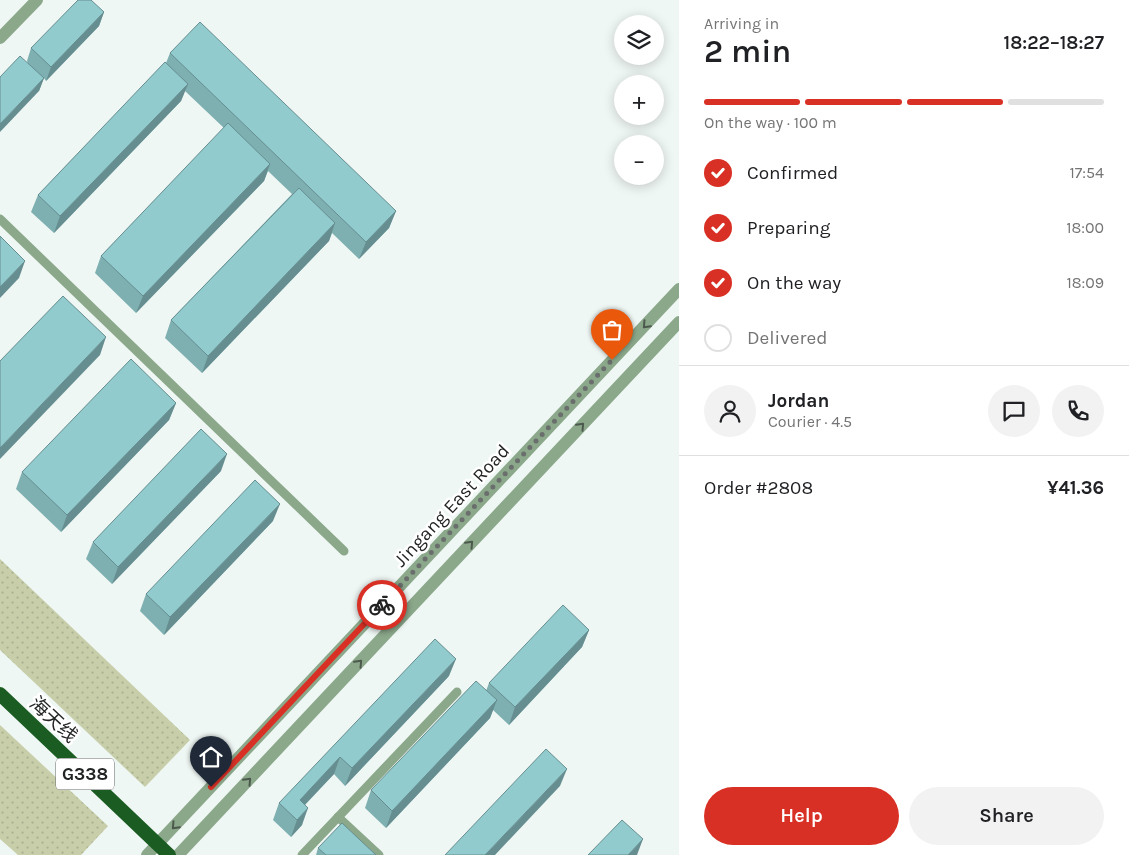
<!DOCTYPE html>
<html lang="en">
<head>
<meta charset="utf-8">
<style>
	:root { --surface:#fff; --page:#f2f2f2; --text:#202124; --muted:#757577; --line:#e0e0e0; --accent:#d93025 }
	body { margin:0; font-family:Karla,"Noto Sans SC",sans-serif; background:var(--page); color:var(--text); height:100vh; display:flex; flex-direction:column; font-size:19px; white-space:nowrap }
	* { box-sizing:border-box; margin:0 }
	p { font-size:16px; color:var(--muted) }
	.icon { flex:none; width:28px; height:28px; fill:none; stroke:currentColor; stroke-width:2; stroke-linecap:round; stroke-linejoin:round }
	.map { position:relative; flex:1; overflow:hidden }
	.sheet { display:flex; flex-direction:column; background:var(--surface); width:450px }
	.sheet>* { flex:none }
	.controls { position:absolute; left:614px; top:15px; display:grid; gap:10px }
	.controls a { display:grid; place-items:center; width:50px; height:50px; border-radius:50%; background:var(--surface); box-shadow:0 2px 12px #0003; font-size:25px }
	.pin { position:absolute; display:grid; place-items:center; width:42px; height:42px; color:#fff; margin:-51px -21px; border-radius:50% 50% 50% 0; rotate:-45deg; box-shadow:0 0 5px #0007 }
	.pin .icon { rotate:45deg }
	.courier { position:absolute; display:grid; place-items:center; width:50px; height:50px; margin:-25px; border:4px solid #d93025; border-radius:50%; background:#fff; color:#222; box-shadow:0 1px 6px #0007 }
	.head em { font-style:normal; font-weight:600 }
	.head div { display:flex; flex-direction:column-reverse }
	.head { display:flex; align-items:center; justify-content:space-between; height:85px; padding:0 25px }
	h1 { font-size:32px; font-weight:600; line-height:38px }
	.bar { display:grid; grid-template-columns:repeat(4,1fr); gap:8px 5px; align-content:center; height:60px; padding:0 25px }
	.bar i { height:6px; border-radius:4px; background:var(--line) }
	.bar .active { background:var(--accent) }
	.bar p { grid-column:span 4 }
	.line { display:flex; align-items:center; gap:12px; padding:0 25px; border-top:1px solid var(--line) }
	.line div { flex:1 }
	.round { display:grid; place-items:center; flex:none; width:52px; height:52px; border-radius:26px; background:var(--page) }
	ol { padding:0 25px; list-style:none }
	li { display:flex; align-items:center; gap:15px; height:55px }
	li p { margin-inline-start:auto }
	li .icon { padding:5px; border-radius:50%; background:var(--accent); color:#fff; stroke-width:4 }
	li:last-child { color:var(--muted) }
	li i { width:28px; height:28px; border:2px solid var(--line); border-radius:50% }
	.cta { display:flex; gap:10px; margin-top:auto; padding:10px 25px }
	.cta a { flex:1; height:58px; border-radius:30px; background:var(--accent); color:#fff; font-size:20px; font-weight:600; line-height:58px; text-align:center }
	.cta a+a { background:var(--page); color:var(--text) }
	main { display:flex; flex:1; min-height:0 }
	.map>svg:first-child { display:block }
	.grass { fill:url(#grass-dots) }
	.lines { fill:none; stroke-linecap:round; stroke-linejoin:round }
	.service { stroke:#8ba88b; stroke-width:9 }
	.minor { stroke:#8ba88b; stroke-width:12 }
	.tertiary { stroke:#8ba88b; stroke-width:12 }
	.trunk { stroke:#1a5c21; stroke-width:14 }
	.wall { fill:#7eafb1 }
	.shaded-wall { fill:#668e90 }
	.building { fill:#92cbce; stroke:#668e90 }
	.oneway { stroke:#4c594d }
	.done { stroke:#6a6e6d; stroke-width:5; stroke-dasharray:0 9 }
	.route { stroke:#d93025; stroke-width:6 }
	.labels { text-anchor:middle; stroke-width:5; stroke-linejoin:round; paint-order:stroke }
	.shield { fill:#fff; stroke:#646666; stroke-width:1 }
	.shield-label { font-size:18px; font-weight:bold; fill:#222524 }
	.street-label { font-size:19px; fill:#222524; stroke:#fff }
</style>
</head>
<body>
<main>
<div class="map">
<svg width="679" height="855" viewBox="0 0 679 855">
	<defs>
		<pattern id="grass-dots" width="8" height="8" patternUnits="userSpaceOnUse" patternTransform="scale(1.25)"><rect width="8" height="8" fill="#c7cea9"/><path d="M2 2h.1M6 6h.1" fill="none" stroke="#abb191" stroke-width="1.8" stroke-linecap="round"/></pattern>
	</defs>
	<rect width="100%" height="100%" fill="#eff7f4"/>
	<!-- grass -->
	<g class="grass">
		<path d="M0 559 190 740 145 787 0 650Z"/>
		<path d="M0 725 108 826 81 855H18L0 839Z"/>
	</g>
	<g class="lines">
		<!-- service -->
		<g class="service">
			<path d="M0 219 344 551"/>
			<path d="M338 817 379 855"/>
			<path d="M302 855 457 692"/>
		</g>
		<!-- minor -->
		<path class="minor" d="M0 38 37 0"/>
		<!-- tertiary -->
		<g class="tertiary">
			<path d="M147 855 679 289"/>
			<path d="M178 855 679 322"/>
		</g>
		<!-- trunk -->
		<path class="trunk" d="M0 694 169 855"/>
	</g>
	<!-- wall -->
	<g class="wall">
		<path d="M104 12 99 26 46 81 44 78 39 91 27 61 31 48Z"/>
		<path d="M170 53 396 211 389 228 359 259 332 233 329 241 202 373 165 338 171 320 292 194 268 171 264 181 136 313 95 273 101 256 224 128 185 91 181 101 54 233 31 212 38 195 166 63Z"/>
		<path d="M176 403 169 420 61 532 16 489 22 472Z"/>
		<path d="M221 471 112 584 86 559 93 542Z"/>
		<path d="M273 521 164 635 140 611 146 594Z"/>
		<path d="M589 630 582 647 509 725 493 710 490 718 386 828 365 808 371 790 486 691 489 683Z"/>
		<path d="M449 676 345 786 334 774 305 805 302 825 291 837 273 820 279 803Z"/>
		<path d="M318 848 376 855H316Z"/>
	</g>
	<!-- shaded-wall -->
	<g class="shaded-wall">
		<path d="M104 12 99 26 46 81 51 67Z"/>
		<path d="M44 78 39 91 0 132V124Z"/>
		<path d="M188 84 181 101 54 233 60 216Z"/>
		<path d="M270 164 264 181 136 313 143 296Z"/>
		<path d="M396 211 389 228 359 259 366 242Z"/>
		<path d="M335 223 329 241 202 373 208 356Z"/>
		<path d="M25 261 19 278 0 298V287Z"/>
		<path d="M106 337 100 355 0 459V448Z"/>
		<path d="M176 403 169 420 61 532 67 515Z"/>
		<path d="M227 454 221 471 112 584 118 567Z"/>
		<path d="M280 504 273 521 164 635 170 617Z"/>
		<path d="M589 630 582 647 509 725 515 707Z"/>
		<path d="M456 659 449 676 345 786 352 768Z"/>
		<path d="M497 700 490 718 386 828 392 811Z"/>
		<path d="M340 757 334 774 293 817 300 800Z"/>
		<path d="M567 769 560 786 495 855H485Z"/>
		<path d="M308 808 302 825 291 837 297 820Z"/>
		<path d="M643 839 637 855H628Z"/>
	</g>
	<!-- building -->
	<g class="building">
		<path d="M78 0H91L104 12 51 67 31 48Z"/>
		<path d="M200 22 396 211 366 242 170 53Z"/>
		<path d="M20 56 44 78 0 124V77Z"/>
		<path d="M165 62 188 84 60 216 38 195Z"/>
		<path d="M228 123 270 164 143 296 101 256Z"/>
		<path d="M299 188 335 223 208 356 171 320Z"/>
		<path d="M0 236 25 261 0 287Z"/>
		<path d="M63 296 106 337 0 448V361Z"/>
		<path d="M131 359 176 403 67 515 22 472Z"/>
		<path d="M201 429 227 454 118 567 93 542Z"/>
		<path d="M255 480 280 504 170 617 146 594Z"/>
		<path d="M563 605 589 630 515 707 489 683Z"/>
		<path d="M435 639 456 659 352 768 340 757 300 800 308 808 297 820 279 803Z"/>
		<path d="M476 681 497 700 392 811 371 790Z"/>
		<path d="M546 749 567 769 485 855H445Z"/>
		<path d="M622 820 643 839 628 855H588Z"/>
		<path d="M342 823 376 855H326L318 848Z"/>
	</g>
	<!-- one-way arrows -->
	<defs><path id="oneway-chevron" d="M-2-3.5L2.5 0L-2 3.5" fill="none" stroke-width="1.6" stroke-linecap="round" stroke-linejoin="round" transform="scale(1.25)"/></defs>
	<g class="oneway">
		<use href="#oneway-chevron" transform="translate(646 325) rotate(133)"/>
		<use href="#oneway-chevron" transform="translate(581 426) rotate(-47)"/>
		<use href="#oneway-chevron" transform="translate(470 544) rotate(-47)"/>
		<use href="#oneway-chevron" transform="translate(359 663) rotate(-47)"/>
		<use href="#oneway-chevron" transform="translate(248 781) rotate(-47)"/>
		<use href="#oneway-chevron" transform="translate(175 826) rotate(133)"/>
	</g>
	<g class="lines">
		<!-- done -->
		<path class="done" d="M382 605 612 360"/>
		<!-- route -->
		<path class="route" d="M211 787 382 605"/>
	</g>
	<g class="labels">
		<!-- shield labels -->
		<rect class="shield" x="56" y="758.5" width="58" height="31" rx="4"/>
		<g class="shield-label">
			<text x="85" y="780">G338</text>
		</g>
		<!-- street labels -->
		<g class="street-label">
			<text transform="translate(451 505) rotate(-47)" y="7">Jingang East Road</text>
			<text transform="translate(54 719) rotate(43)" y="7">海天线</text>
		</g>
	</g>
</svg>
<div class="controls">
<a><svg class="icon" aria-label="layers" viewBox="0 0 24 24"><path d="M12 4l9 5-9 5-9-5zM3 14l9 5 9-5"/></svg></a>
<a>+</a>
<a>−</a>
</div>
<div class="pin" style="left:612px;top:360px;background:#ea580c"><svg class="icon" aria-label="bag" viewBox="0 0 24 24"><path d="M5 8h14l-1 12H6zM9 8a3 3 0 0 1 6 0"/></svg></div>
<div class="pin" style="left:211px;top:787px;background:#1f2937"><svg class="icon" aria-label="home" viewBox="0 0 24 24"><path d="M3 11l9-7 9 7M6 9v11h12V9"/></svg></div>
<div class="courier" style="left:382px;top:605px"><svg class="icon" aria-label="bike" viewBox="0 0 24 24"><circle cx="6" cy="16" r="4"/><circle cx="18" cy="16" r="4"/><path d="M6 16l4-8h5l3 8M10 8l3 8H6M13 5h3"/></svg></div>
</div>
<section class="sheet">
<div class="head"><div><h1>2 min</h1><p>Arriving in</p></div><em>18:22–18:27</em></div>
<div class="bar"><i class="active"></i><i class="active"></i><i class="active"></i><i></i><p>On the way · 100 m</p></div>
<ol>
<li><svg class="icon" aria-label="check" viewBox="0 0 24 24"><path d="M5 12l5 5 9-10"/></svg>Confirmed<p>17:54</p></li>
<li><svg class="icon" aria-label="check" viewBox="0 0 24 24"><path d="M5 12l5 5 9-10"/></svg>Preparing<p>18:00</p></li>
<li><svg class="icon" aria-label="check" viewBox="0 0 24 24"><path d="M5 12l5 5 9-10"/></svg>On the way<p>18:09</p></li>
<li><i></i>Delivered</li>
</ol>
<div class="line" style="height:90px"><a class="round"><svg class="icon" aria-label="person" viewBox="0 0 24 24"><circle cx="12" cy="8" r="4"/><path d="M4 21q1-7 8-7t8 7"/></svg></a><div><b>Jordan</b><p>Courier · 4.5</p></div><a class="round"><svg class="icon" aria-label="chat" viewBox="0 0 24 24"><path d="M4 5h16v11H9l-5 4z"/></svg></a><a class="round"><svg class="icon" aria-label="phone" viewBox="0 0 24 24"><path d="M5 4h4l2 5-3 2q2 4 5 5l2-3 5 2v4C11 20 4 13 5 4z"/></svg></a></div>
<div class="line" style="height:65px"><div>Order #2808</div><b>¥41.36</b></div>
<div class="cta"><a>Help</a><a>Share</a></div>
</section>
</main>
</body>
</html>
